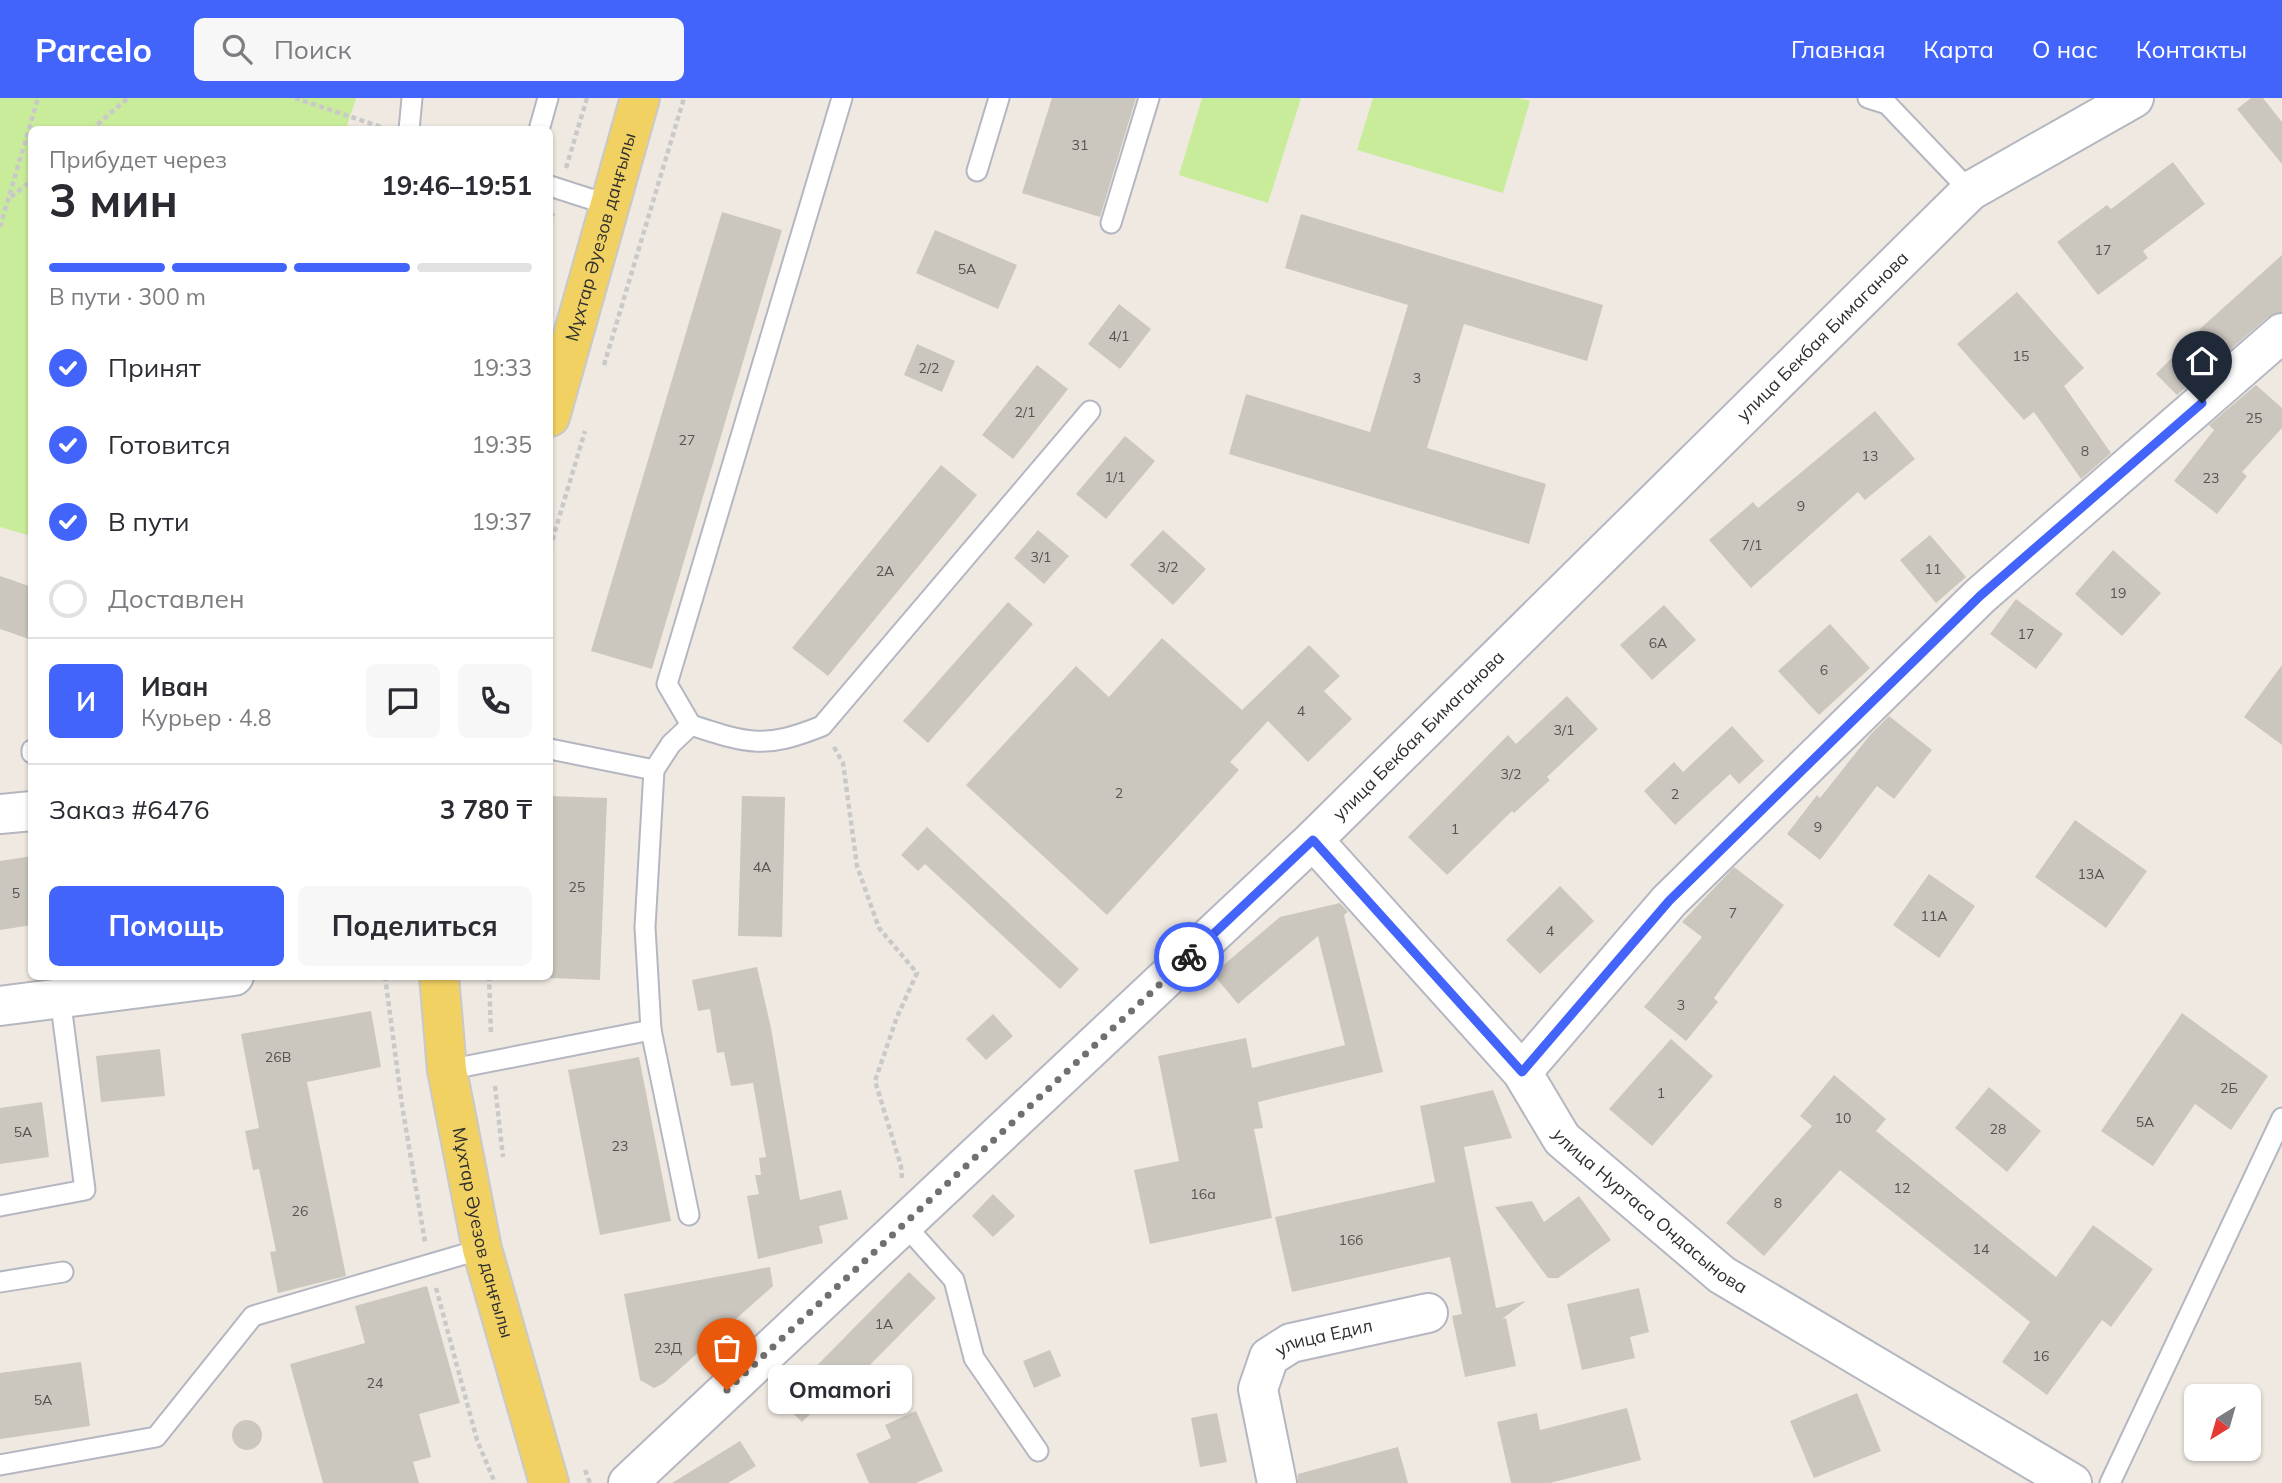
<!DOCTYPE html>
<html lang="ru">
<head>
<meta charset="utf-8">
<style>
	:root { --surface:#fff; --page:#f7f7f7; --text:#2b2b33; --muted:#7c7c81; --line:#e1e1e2; --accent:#4264fb }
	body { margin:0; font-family:Mulish,sans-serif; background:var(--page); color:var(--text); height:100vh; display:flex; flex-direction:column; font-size:26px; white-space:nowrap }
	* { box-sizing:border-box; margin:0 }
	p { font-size:23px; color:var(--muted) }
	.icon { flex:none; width:38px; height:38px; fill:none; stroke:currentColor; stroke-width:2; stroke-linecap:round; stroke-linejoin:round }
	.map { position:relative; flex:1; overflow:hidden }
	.side { position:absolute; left:28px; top:28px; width:525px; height:854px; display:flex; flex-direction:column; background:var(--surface); border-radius:10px; box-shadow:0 2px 5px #0004 }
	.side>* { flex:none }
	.needle { width:46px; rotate:217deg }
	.tools { position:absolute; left:2184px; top:1286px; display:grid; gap:14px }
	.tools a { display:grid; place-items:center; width:77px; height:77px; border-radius:10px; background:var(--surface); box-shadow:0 2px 5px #0004; font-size:35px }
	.pin { position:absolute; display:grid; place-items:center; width:60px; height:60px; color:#fff; margin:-72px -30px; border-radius:50% 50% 50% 0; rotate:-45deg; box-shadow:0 0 7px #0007 }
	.pin .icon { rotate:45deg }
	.courier { position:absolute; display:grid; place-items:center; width:70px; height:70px; margin:-35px; border:5px solid #4264fb; border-radius:50%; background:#fff; color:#222; box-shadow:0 2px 9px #0007 }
	.bubble { position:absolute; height:49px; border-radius:10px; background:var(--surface); box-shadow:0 2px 5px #0004; font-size:23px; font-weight:700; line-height:49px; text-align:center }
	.overview em { font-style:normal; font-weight:700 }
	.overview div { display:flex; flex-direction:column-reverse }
	.overview { display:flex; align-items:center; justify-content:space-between; height:119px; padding:0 21px }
	h1 { font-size:46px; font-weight:700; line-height:52px }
	.bar { display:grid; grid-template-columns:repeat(4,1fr); gap:10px 7px; align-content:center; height:84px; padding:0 21px }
	.bar i { height:9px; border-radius:5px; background:var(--line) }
	.bar .on { background:var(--accent) }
	.bar p { grid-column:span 4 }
	.line { display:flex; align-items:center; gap:18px; padding:0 21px; border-top:2px solid var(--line) }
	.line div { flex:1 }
	.round { display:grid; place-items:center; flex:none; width:74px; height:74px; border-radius:10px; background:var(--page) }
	ol { padding:0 21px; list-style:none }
	li { display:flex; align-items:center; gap:21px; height:77px }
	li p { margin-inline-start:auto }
	li .icon { padding:7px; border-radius:50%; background:var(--accent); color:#fff; stroke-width:4 }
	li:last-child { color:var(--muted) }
	li i { width:38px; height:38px; border:4px solid var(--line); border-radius:50% }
	.button { display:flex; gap:14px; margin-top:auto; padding:14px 21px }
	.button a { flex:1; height:80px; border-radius:10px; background:var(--accent); color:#fff; font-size:28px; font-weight:700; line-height:80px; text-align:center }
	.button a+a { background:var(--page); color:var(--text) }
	header { display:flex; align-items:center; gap:42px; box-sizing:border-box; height:98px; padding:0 35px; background:var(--accent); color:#fff }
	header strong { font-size:33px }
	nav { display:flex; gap:38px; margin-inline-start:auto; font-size:24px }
	.search { width:490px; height:63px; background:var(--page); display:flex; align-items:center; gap:18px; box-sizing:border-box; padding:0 24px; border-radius:10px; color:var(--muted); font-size:26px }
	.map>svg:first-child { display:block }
	.pitch { fill:#c9ec9a }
	.building { fill:#cbc7bf }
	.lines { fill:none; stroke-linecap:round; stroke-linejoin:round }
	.lane-casing { stroke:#b4b7c1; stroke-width:23 }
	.street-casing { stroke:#b4b7c1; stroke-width:42 }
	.primary-casing { stroke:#c9c9c9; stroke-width:42 }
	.path { stroke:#c9c9c9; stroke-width:4.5; stroke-dasharray:5 3.5; stroke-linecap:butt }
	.lane { stroke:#fff; stroke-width:19 }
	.street { stroke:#fff; stroke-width:38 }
	.primary { stroke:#f2d163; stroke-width:38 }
	.done { stroke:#726f6d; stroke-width:7; stroke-dasharray:0 12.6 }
	.route { stroke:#4264fb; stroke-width:9 }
	.labels { text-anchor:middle; stroke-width:5; stroke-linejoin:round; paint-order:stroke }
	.number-label { font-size:14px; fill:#555452 }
	.street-label { font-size:18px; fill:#2e2e2e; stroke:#fff }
</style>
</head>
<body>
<header>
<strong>Parcelo</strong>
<div class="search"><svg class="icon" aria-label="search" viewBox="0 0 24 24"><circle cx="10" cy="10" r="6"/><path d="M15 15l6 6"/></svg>Поиск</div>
<nav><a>Главная</a><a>Карта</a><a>О нас</a><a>Контакты</a></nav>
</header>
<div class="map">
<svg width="2282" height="1385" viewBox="0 0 2282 1385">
	<rect width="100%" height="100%" fill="#efe9e1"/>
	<!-- pitch -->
	<g class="pitch">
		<path d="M0 0H356L346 31 32 32 31 438 0 429Z"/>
		<path d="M1202 0H1301L1268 105 1179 77Z"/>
		<path d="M1373 0H1519L1530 3 1503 95 1357 52Z"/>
	</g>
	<!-- building -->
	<g class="building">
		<path d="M1052 0H1136L1100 119 1022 95Z"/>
		<path d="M2251 0H2263L2282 24V66L2237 11Z"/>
		<path d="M2173 64 2205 106 2143 153 2148 160 2098 197 2057 144 2107 107 2111 111Z"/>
		<path d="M722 114 782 132 652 571 591 553Z"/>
		<path d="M1301 116 1603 207 1587 263 1464 226 1427 350 1546 386 1529 446 1229 356 1246 296 1370 334 1408 207 1285 170Z"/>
		<path d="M935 132 1017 167 998 211 916 175Z"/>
		<path d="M2282 157V214L2268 219 2177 297 2156 276 2202 229Z"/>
		<path d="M2017 194 2084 270 2064 288 2111 355 2081 381 2034 314 2024 322 1957 246Z"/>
		<path d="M1119 206 1151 231 1120 271 1088 246Z"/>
		<path d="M917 246 955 263 942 294 904 277Z"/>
		<path d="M1037 267 1068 291 1013 361 982 337Z"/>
		<path d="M2256 287 2282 310V330L2242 374 2247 378 2217 416 2174 383 2214 332 2209 327Z"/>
		<path d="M1875 313 1915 361 1865 402 1858 394 1751 490 1709 442 1753 404 1758 410Z"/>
		<path d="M1125 338 1155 363 1106 421 1076 396Z"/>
		<path d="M941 367 977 397 828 578 792 550Z"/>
		<path d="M1038 432 1069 458 1044 486 1014 460Z"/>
		<path d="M1163 432 1206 471 1173 507 1130 467Z"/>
		<path d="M1930 437 1966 479 1936 505 1900 462Z"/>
		<path d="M2113 452 2161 495 2122 538 2075 496Z"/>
		<path d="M0 478 32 489V542L0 531Z"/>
		<path d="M2016 501 2063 536 2036 571 1990 536Z"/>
		<path d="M1008 504 1033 526 928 645 903 623Z"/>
		<path d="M1664 507 1696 542 1652 582 1620 547Z"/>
		<path d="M1830 526 1870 570 1819 617 1778 573Z"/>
		<path d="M1162 540 1242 612 1309 547 1340 578 1324 593 1352 621 1308 664 1268 623 1230 664 1239 672 1107 817 966 687 1076 568 1109 599Z"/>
		<path d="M2282 567V647L2244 619Z"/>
		<path d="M1567 598 1598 631 1547 679 1550 682 1514 715 1512 713 1447 777 1408 739 1508 637 1516 646Z"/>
		<path d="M1889 618 1932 652 1894 701 1877 688 1820 762 1787 736 1817 697 1820 700 1870 637Z"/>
		<path d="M1732 628 1764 663 1739 686 1730 676 1675 727 1644 693 1674 664 1683 674Z"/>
		<path d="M550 698 607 700 600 882 550 880Z"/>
		<path d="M742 698 785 699 782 839 738 838Z"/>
		<path d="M2075 722 2147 773 2106 830 2035 779Z"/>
		<path d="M927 729 1079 871 1060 891 925 766 918 773 901 757Z"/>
		<path d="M32 758V827L0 832V763Z"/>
		<path d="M1734 769 1784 807 1714 900 1718 904 1686 943 1644 909 1702 839 1682 824Z"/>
		<path d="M1929 776 1975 808 1939 860 1893 827Z"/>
		<path d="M1560 788 1594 823 1540 876 1506 842Z"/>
		<path d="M1340 805 1348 814 1344 817 1383 974 1258 1004 1263 1030 1254 1031 1272 1120 1150 1146 1134 1072 1179 1063 1158 958 1246 940 1252 970 1345 947 1318 838 1238 906 1213 876 1280 819Z"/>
		<path d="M757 869 771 930 800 1102 841 1092 848 1121 819 1128 823 1145 758 1161 747 1098 759 1096 755 1077H761L759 1060 766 1059 753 985 731 988 724 954 717 955 710 911 698 913 692 882Z"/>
		<path d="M371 913 381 969 307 984 346 1178 278 1195 270 1154 276 1153 259 1071 253 1072 245 1033 259 1030 241 936Z"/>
		<path d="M2182 915 2268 978 2231 1032 2195 1006 2153 1068 2101 1033Z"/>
		<path d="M993 916 1013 938 986 962 966 941Z"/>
		<path d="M1671 941 1713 978 1652 1048 1609 1011Z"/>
		<path d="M160 951 165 998 101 1004 96 958Z"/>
		<path d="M639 959 671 1123 600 1137 568 972Z"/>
		<path d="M1834 977 1886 1021 1876 1033 2056 1179 2093 1127 2153 1171 2111 1229 2102 1222 2047 1297 2002 1264 2030 1224 1840 1072 1764 1158 1726 1125 1812 1028 1800 1018Z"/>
		<path d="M1989 989 2041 1033 2007 1074 1955 1030Z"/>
		<path d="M1493 992 1512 1040 1464 1049 1496 1210 1526 1203 1502 1221 1506 1220 1516 1268 1465 1279 1452 1218 1462 1216 1450 1159 1292 1194 1275 1119 1435 1084 1420 1008Z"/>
		<path d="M42 1004 49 1059 0 1066V1010Z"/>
		<path d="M993 1096 1015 1118 993 1139 972 1118Z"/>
		<path d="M1579 1098 1611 1142 1558 1180H1548L1495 1109 1532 1103 1544 1124Z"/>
		<path d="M770 1169 773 1188 664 1285 654 1290 640 1282 624 1196Z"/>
		<path d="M909 1174 936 1200 859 1278 854 1273 802 1324 781 1304Z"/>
		<path d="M427 1188 460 1305 419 1316 431 1359 413 1364 419 1385H323L290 1266 365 1245 355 1208Z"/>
		<path d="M1639 1190 1649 1234 1630 1239 1635 1260 1582 1272 1567 1206Z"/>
		<path d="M1050 1252 1061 1278 1034 1290 1023 1263Z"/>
		<path d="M81 1264 90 1328 0 1341V1275Z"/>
		<path d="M1857 1295 1881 1353 1814 1380 1790 1323Z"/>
		<path d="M1627 1310 1641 1362 1550 1385H1511L1497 1324 1537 1315 1540 1332Z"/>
		<path d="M916 1313 943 1373 916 1385H869L856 1356 891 1340 885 1327Z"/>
		<path d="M1217 1315 1227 1364 1200 1369 1191 1320Z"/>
		<circle cx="247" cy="1337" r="15"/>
		<path d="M740 1343 756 1368 728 1385H672Z"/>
		<path d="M1398 1349 1408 1385H1298V1376Z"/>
	</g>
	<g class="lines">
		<!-- lane casing -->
		<g class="lane-casing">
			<g id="lane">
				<path d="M1868 0 1887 6 1970 93"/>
				<path d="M409 32 412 0"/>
				<path d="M539 32 548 0"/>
				<path d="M977 73 999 0"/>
				<path d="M550 88 609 107"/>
				<path d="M1111 125 1149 0"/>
				<path d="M691 627 667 586 842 0"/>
				<path d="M550 651 654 672"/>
				<path d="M32 652V655"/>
				<path d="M651 932 689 1117"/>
				<path d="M447 972 651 932 645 829 654 672 671 646 691 627C749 646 765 651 822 628L1090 313"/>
				<path d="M0 1108 85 1092 60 899"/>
				<path d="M904 1126 954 1182 974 1260 1038 1353"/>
				<path d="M0 1184 63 1174"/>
				<path d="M0 1367 156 1339 253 1218 482 1151"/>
				<path d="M2110 1385 2282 1020"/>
			</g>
		</g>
		<!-- street casing -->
		<g class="street-casing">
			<g id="street">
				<path d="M0 716 32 713"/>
				<path id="s1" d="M1313 742 1522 974 1562 1041 1722 1177 2072 1385"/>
				<path d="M0 908 234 878"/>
				<path d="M1522 974 1669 803 1980 498 2282 235"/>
				<path id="s2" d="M628 1385 1313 742 1970 93 2134 0"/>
				<path id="s3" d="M1277 1385 1258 1291 1269 1259 1291 1245 1428 1215"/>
			</g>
		</g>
		<!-- primary casing -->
		<g class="primary-casing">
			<g id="primary">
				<path id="s4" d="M550 319 640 0"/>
				<path id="s5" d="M439 878 447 972 482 1151 549 1385"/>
			</g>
		</g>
		<!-- path -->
		<g class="path">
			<path d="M295 0 384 30"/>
			<path d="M91 32 128 0"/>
			<path d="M566 70 587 0"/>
			<path d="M11 99 32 82"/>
			<path d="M550 126 553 115"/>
			<path d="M0 129 38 0"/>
			<path d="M604 267 684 0"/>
			<path d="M550 450 585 333"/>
			<path d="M834 649 843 665 857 768 879 830 917 875 897 919 875 983 901 1068 902 1080"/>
			<path d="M385 878 402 1007 425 1144"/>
			<path d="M489 878 491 937"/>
			<path d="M495 988 503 1059"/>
			<path d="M436 1190 477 1342 495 1385"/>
			<path d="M585 1372 590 1385"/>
		</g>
		<!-- lane -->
		<use href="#lane" class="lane"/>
		<!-- street -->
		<use href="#street" class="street"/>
		<!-- primary -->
		<use href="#primary" class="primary"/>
	</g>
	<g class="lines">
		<!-- done -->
		<path class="done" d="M727 1292 1189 859"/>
		<!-- route -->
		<path class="route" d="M1189 859 1313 742 1522 974 1669 803 1980 498 2202 305"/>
	</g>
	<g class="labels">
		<!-- number labels -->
		<g class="number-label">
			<text x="1080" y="52">31</text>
			<text x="2103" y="157">17</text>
			<text x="967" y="176">5А</text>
			<text x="1119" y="243">4/1</text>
			<text x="2021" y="263">15</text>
			<text x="929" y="275">2/2</text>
			<text x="1417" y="285">3</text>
			<text x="1025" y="319">2/1</text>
			<text x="2254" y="325">25</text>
			<text x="687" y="347">27</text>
			<text x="2085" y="358">8</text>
			<text x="1870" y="363">13</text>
			<text x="1115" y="384">1/1</text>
			<text x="2211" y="385">23</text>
			<text x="1801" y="413">9</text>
			<text x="1752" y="452">7/1</text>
			<text x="1041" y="464">3/1</text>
			<text x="1168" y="474">3/2</text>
			<text x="1933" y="476">11</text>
			<text x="885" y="478">2А</text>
			<text x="2118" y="500">19</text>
			<text x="2026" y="541">17</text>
			<text x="1658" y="550">6А</text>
			<text x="1824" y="577">6</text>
			<text x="1301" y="618">4</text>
			<text x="1564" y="637">3/1</text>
			<text x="1511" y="681">3/2</text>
			<text x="1119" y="700">2</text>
			<text x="1675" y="701">2</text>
			<text x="1818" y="734">9</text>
			<text x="1455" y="736">1</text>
			<text x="762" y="774">4А</text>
			<text x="2091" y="781">13А</text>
			<text x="577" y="794">25</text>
			<text x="16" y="800">5</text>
			<text x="1733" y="820">7</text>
			<text x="1934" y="823">11А</text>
			<text x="1550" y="838">4</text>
			<text x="1681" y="912">3</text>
			<text x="278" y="964">26В</text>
			<text x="2229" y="995">2Б</text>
			<text x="1661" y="1000">1</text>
			<text x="1843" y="1025">10</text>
			<text x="2145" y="1029">5А</text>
			<text x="1998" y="1036">28</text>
			<text x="23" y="1039">5А</text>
			<text x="620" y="1053">23</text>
			<text x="1902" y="1095">12</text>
			<text x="1203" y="1101">16а</text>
			<text x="1778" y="1110">8</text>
			<text x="300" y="1118">26</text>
			<text x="1351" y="1147">16б</text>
			<text x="1981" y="1156">14</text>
			<text x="884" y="1231">1А</text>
			<text x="668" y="1255">23Д</text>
			<text x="2041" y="1263">16</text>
			<text x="375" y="1290">24</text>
			<text x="43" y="1307">5А</text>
		</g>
		<!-- street labels -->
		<g class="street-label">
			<text dy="6" stroke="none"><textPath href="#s4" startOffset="187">Мұхтар Әуезов даңғылы</textPath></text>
			<text dy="6" stroke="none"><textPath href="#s2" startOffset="1656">улица Бекбая Бимаганова</textPath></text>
			<text dy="6" stroke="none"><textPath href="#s2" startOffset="1088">улица Бекбая Бимаганова</textPath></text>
			<text dy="6" stroke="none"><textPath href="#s1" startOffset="504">улица Нуртаса Ондасынова</textPath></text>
			<text dy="6" stroke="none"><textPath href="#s5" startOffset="261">Мұхтар Әуезов даңғылы</textPath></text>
			<text dy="6" stroke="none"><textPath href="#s3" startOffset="189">улица Едил</textPath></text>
		</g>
	</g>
</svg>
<div class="tools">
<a><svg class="needle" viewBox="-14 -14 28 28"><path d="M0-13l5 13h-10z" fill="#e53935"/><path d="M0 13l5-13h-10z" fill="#7c7c81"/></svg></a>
</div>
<div class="pin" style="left:727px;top:1292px;background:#ea580c"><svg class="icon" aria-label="bag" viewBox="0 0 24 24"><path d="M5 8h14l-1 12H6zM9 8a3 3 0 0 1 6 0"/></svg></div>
<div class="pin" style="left:2202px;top:305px;background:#1f2937"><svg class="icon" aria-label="home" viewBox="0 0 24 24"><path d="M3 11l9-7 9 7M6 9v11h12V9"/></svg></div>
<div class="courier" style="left:1189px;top:859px"><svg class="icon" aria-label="bike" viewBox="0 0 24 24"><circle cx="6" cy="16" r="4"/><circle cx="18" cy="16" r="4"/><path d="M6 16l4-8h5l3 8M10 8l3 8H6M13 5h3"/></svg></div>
<div class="bubble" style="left:768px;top:1267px;width:144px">Omamori</div>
<section class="side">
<div class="overview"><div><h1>3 мин</h1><p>Прибудет через</p></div><em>19:46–19:51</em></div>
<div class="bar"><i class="on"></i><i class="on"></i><i class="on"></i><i></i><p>В пути · 300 m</p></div>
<ol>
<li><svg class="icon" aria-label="check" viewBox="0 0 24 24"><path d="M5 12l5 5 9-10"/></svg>Принят<p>19:33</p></li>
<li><svg class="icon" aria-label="check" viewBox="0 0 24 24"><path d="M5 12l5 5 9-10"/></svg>Готовится<p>19:35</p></li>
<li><svg class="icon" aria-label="check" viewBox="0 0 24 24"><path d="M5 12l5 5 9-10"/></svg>В пути<p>19:37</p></li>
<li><i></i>Доставлен</li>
</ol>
<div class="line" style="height:126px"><b class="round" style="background:var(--accent);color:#fff">И</b><div><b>Иван</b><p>Курьер · 4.8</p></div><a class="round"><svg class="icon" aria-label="chat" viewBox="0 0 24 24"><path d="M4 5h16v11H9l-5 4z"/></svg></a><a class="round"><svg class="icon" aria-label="phone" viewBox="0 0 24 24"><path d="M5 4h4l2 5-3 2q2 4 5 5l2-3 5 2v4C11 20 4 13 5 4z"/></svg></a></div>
<div class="line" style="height:91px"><div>Заказ #6476</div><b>3 780 ₸</b></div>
<div class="button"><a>Помощь</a><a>Поделиться</a></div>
</section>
</div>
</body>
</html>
